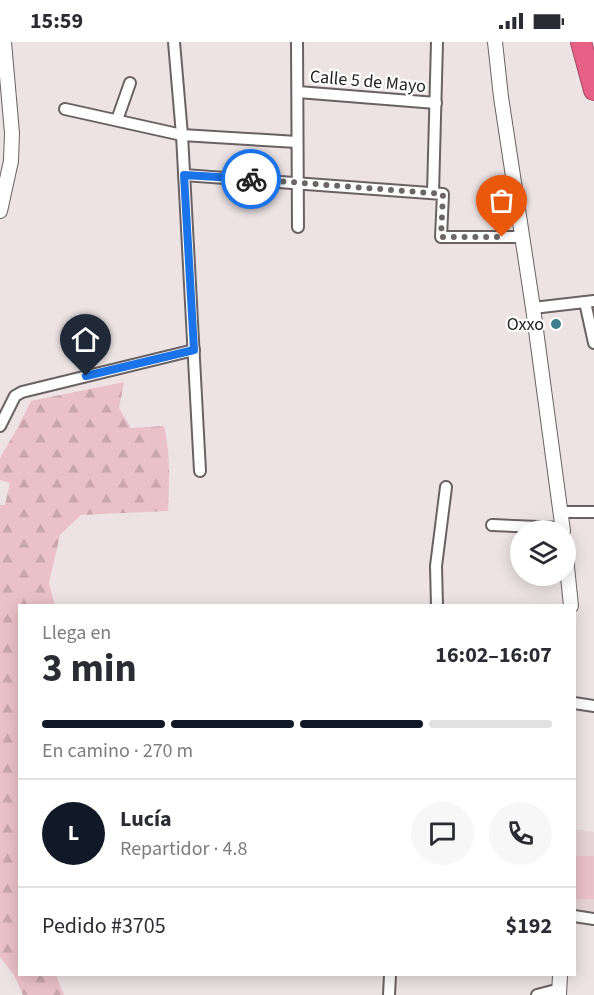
<!DOCTYPE html>
<html lang="es">
<head>
<meta charset="utf-8">
<style>
	:root { --surface:#fff; --page:#f7f7f7; --text:#2b2b33; --muted:#7c7c81; --line:#e1e1e2; --accent:#111827 }
	body { margin:0; font-family:"Source Sans 3",sans-serif; background:var(--page); color:var(--text); height:100vh; display:flex; flex-direction:column; font-size:22px; white-space:nowrap }
	* { box-sizing:border-box; margin:0 }
	p { font-size:20px; color:var(--muted) }
	.icon { flex:none; width:33px; height:33px; fill:none; stroke:currentColor; stroke-width:2; stroke-linecap:round; stroke-linejoin:round }
	.map { position:relative; flex:1; overflow:hidden }
	.details { position:absolute; left:18px; top:562px; width:558px; height:372px; display:flex; flex-direction:column; background:var(--surface); border-radius:0px; box-shadow:0 3px 15px #0003 }
	.details>* { flex:none }
	.tools { position:absolute; left:510px; top:478px; display:grid; gap:12px }
	.tools a { display:grid; place-items:center; width:66px; height:66px; border-radius:50%; background:var(--surface); box-shadow:0 3px 15px #0003; font-size:30px }
	.pin { position:absolute; display:grid; place-items:center; width:51px; height:51px; color:#fff; margin:-62px -26px; border-radius:50% 50% 50% 0; rotate:-45deg; box-shadow:0 0 6px #0007 }
	.pin .icon { rotate:45deg }
	.courier { position:absolute; display:grid; place-items:center; width:60px; height:60px; margin:-30px; border:4px solid #1a73e8; border-radius:50%; background:#fff; color:#222; box-shadow:0 2px 8px #0007 }
	.summary em { font-style:normal; font-weight:700 }
	.summary div { display:flex; flex-direction:column-reverse }
	.summary { display:flex; align-items:center; justify-content:space-between; height:102px; padding:0 24px }
	h1 { font-size:39px; font-weight:700; line-height:45px }
	.bar { display:grid; grid-template-columns:repeat(4,1fr); gap:9px 6px; align-content:center; height:72px; padding:0 24px }
	.bar i { height:8px; border-radius:4px; background:var(--line) }
	.bar .on { background:var(--accent) }
	.bar p { grid-column:span 4 }
	.line { display:flex; align-items:center; gap:15px; padding:0 24px; border-top:2px solid var(--line) }
	.line div { flex:1 }
	.round { display:grid; place-items:center; flex:none; width:63px; height:63px; border-radius:32px; background:var(--page) }
	.status { display:flex; justify-content:space-between; align-items:center; height:42px; padding:0 30px; background:var(--surface); direction:ltr }
	.status svg { height:16px; fill:currentColor }
	.map>svg:first-child { display:block }
	.built { fill:#e6d3d6 }
	.forest { fill:url(#forest-firs) }
	.garden { fill:#ebc1c9 }
	.lines { fill:none; stroke-linecap:round; stroke-linejoin:round }
	.minor-casing { stroke:#6a6163; stroke-width:14 }
	.tertiary-casing { stroke:#6a6163; stroke-width:16 }
	.motorway-casing { stroke:#a34a63; stroke-width:22 }
	.minor { stroke:#fff; stroke-width:10 }
	.tertiary { stroke:#fff; stroke-width:14 }
	.motorway { stroke:#e76085; stroke-width:20 }
	.done { stroke:#6c6667; stroke-width:6; stroke-dasharray:0 10.8 }
	.route { stroke:#1a73e8; stroke-width:8 }
	.poi-dot { fill:#3b7e8e; stroke:#fff; stroke-width:2 }
	.labels { text-anchor:middle; stroke-width:4.5; stroke-linejoin:round; paint-order:stroke }
	.street-label { font-size:18px; fill:#262223; stroke:#fff }
	.poi-label { font-size:18px; fill:#262223; stroke:#fff; text-anchor:end }
</style>
</head>
<body>
<div class="status"><b>15:59</b><svg viewBox="0 0 49 12"><path d="M0 12V9h3v3zM5 12V6h3v6zM10 12V3h3v9zM15 12V0h3v12zM26 1h20v11H26zM47 4h2v5h-2z"/></svg></div>
<div class="map">
<svg width="594" height="953" viewBox="0 0 594 953">
	<defs>
		<pattern id="forest-firs" width="22" height="20" patternUnits="userSpaceOnUse" patternTransform="scale(1.5)"><rect width="22" height="20" fill="#ebc1c9"/><path d="M5 1l3.5 6h-7zM16 11l3.5 6h-7z" fill="#c9a6ac"/></pattern>
	</defs>
	<rect width="100%" height="100%" fill="#ede3e5"/>
	<!-- built -->
	<path class="built" d="M574 787 594 790V873L575 870Z"/>
	<!-- forest -->
	<path class="forest" d="M124 340 119 366 131 386 164 384C171 412 169 441 168 469L81 473 60 493 49 541 55 564H20V933H56L64 953H23L14 933 0 915V463H5L10 441 0 438V416L18 385 31 359Z"/>
	<!-- garden -->
	<rect class="garden" x="575" y="814" width="19" height="43"/>
	<g class="lines">
		<!-- minor casing -->
		<g class="minor-casing">
			<g id="minor">
				<path d="M174 0 182 93 200 429"/>
				<path d="M297 0 298 185"/>
				<path d="M298 50 436 61"/>
				<path d="M65 67 182 93 297 100"/>
				<path d="M117 78 130 41"/>
				<path d="M184 133 443 152 441 195H523"/>
				<path d="M433 151 437 0"/>
				<path d="M585 260 594 301"/>
				<path d="M533 266 594 259"/>
				<path d="M0 384 15 354 22 350 194 308"/>
				<path d="M560 470H594"/>
				<path d="M492 483 562 486"/>
				<path d="M437 564 436 524 446 445"/>
				<path d="M574 661 594 664"/>
				<path d="M574 874 594 877"/>
				<path d="M389 953 390 933"/>
				<path d="M537 953 560 947"/>
			</g>
		</g>
		<!-- tertiary casing -->
		<g class="tertiary-casing">
			<g id="tertiary">
				<path d="M495 0 501 55 533 266 563 489"/>
				<path d="M0 169 11 119 12 91 4 0"/>
				<path d="M566 515 571 564"/>
				<path d="M559 953 560 933"/>
			</g>
		</g>
		<!-- motorway casing -->
		<g class="motorway-casing">
			<path id="motorway" d="M581 0 594 48"/>
		</g>
		<!-- minor -->
		<use href="#minor" class="minor"/>
		<!-- tertiary -->
		<use href="#tertiary" class="tertiary"/>
		<!-- motorway -->
		<use href="#motorway" class="motorway"/>
	</g>
	<g class="lines">
		<!-- done -->
		<path class="done" d="M251 137 443 152 441 195H502"/>
		<!-- route -->
		<path class="route" d="M86 334 194 308 184 133 251 137"/>
	</g>
	<!-- markers -->
	<circle class="poi-dot" cx="556" cy="282" r="6"/>
	<g class="labels">
		<!-- street labels -->
		<g class="street-label">
			<text transform="translate(368 39) rotate(5)" y="6">Calle 5 de Mayo</text>
		</g>
		<!-- poi labels -->
		<g class="poi-label">
			<text x="544" y="288">Oxxo</text>
		</g>
	</g>
</svg>
<div class="tools">
<a><svg class="icon" aria-label="layers" viewBox="0 0 24 24"><path d="M12 4l9 5-9 5-9-5zM3 14l9 5 9-5"/></svg></a>
</div>
<div class="pin" style="left:502px;top:195px;background:#ea580c"><svg class="icon" aria-label="bag" viewBox="0 0 24 24"><path d="M5 8h14l-1 12H6zM9 8a3 3 0 0 1 6 0"/></svg></div>
<div class="pin" style="left:86px;top:334px;background:#1f2937"><svg class="icon" aria-label="home" viewBox="0 0 24 24"><path d="M3 11l9-7 9 7M6 9v11h12V9"/></svg></div>
<div class="courier" style="left:251px;top:137px"><svg class="icon" aria-label="bike" viewBox="0 0 24 24"><circle cx="6" cy="16" r="4"/><circle cx="18" cy="16" r="4"/><path d="M6 16l4-8h5l3 8M10 8l3 8H6M13 5h3"/></svg></div>
<section class="details">
<div class="summary"><div><h1>3 min</h1><p>Llega en</p></div><em>16:02–16:07</em></div>
<div class="bar"><i class="on"></i><i class="on"></i><i class="on"></i><i></i><p>En camino · 270 m</p></div>
<div class="line" style="height:108px"><b class="round" style="background:var(--accent);color:#fff">L</b><div><b>Lucía</b><p>Repartidor · 4.8</p></div><a class="round"><svg class="icon" aria-label="chat" viewBox="0 0 24 24"><path d="M4 5h16v11H9l-5 4z"/></svg></a><a class="round"><svg class="icon" aria-label="phone" viewBox="0 0 24 24"><path d="M5 4h4l2 5-3 2q2 4 5 5l2-3 5 2v4C11 20 4 13 5 4z"/></svg></a></div>
<div class="line" style="height:78px"><div>Pedido #3705</div><b>$192</b></div>
</section>
</div>
</body>
</html>
